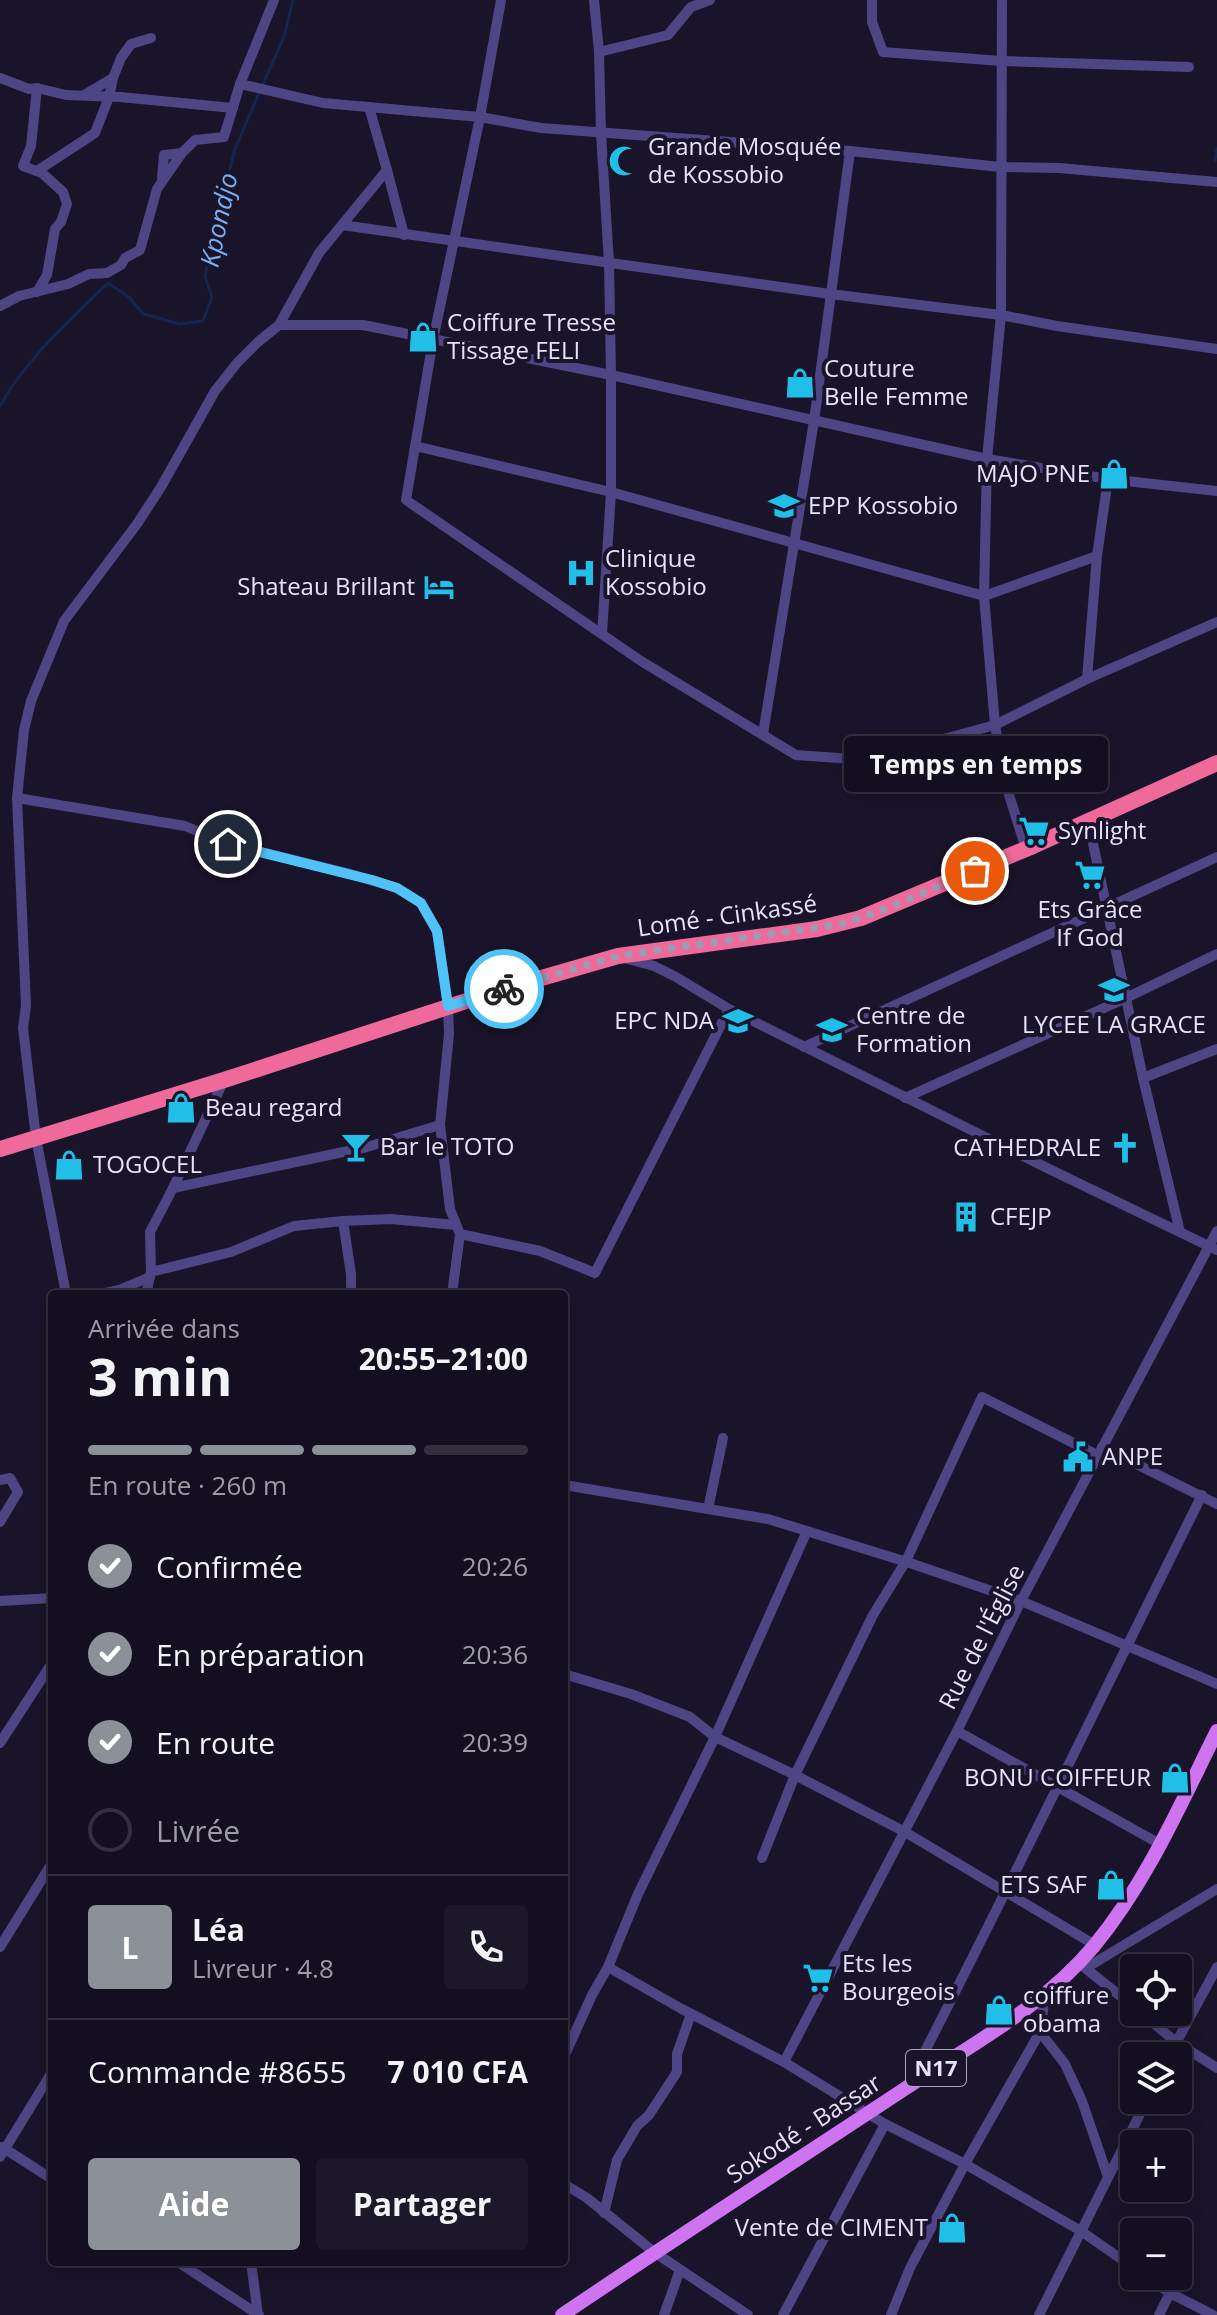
<!DOCTYPE html>
<html lang="fr">
<head>
<meta charset="utf-8">
<style>
	:root { --surface:#140f20; --page:#1d1829; --text:#f1f3f6; --muted:#9d9ca5; --line:#332f3e; --accent:#8c9099 }
	body { margin:0; font-family:"Open Sans",sans-serif; background:var(--page); color:var(--text); height:100vh; display:flex; flex-direction:column; font-size:30px; white-space:nowrap }
	* { box-sizing:border-box; margin:0 }
	p { font-size:26px; color:var(--muted) }
	.icon { flex:none; width:44px; height:44px; fill:none; stroke:currentColor; stroke-width:2; stroke-linecap:round; stroke-linejoin:round }
	.map { position:relative; flex:1; overflow:hidden }
	.side { position:absolute; left:48px; top:1290px; width:520px; height:976px; display:flex; flex-direction:column; background:var(--surface); border-radius:8px; box-shadow:0 4px 20px #0003,0 0 0 2px var(--line) }
	.side>* { flex:none }
	.controls { position:absolute; left:1120px; top:1954px; display:grid; gap:16px }
	.controls a { display:grid; place-items:center; width:72px; height:72px; border-radius:8px; background:var(--surface); box-shadow:0 4px 20px #0003,0 0 0 2px var(--line); font-size:40px }
	.pin { position:absolute; display:grid; place-items:center; width:68px; height:68px; color:#fff; margin:-34px; border:4px solid #fff; border-radius:50%; box-shadow:0 2px 8px #0007 }
	.courier { position:absolute; display:grid; place-items:center; width:80px; height:80px; margin:-40px; border:6px solid #4fc3f7; border-radius:50%; background:#fff; color:#222; box-shadow:0 2px 10px #0007 }
	.bubble { position:absolute; height:56px; border-radius:8px; background:var(--surface); box-shadow:0 4px 20px #0003,0 0 0 2px var(--line); font-size:26px; font-weight:700; line-height:56px; text-align:center }
	.overview em { font-style:normal; font-weight:700 }
	.overview div { display:flex; flex-direction:column-reverse }
	.overview { display:flex; align-items:center; justify-content:space-between; height:136px; padding:0 40px }
	h1 { font-size:52px; font-weight:700; line-height:60px }
	.bar { display:grid; grid-template-columns:repeat(4,1fr); gap:12px 8px; align-content:center; height:96px; padding:0 40px }
	.bar i { height:10px; border-radius:6px; background:var(--line) }
	.bar .active { background:var(--accent) }
	.bar p { grid-column:span 4 }
	.line { display:flex; align-items:center; gap:20px; padding:0 40px; border-top:2px solid var(--line) }
	.line div { flex:1 }
	.round { display:grid; place-items:center; flex:none; width:84px; height:84px; border-radius:8px; background:var(--page) }
	ol { padding:0 40px; list-style:none }
	li { display:flex; align-items:center; gap:24px; height:88px }
	li p { margin-inline-start:auto }
	li .icon { padding:8px; border-radius:50%; background:var(--accent); color:#fff; stroke-width:4 }
	li:last-child { color:var(--muted) }
	li i { width:44px; height:44px; border:4px solid var(--line); border-radius:50% }
	.button { display:flex; gap:16px; margin-top:auto; padding:16px 40px }
	.button a { flex:1; height:92px; border-radius:8px; background:var(--accent); color:#fff; font-size:32px; font-weight:700; line-height:92px; text-align:center }
	.button a+a { background:var(--page); color:var(--text) }
	.map>svg:first-child { display:block }
	.lines { fill:none; stroke-linecap:round; stroke-linejoin:round }
	.stream { stroke:#16254d; stroke-width:3 }
	.minor { stroke:#4e4584; stroke-width:10 }
	.major { stroke:#cf74f0; stroke-width:14 }
	.highway { stroke:#ef699b; stroke-width:16 }
	.done { stroke:#9f99b2; stroke-width:8; stroke-dasharray:0 14.4 }
	.route { stroke:#4fc3f7; stroke-width:10 }
	.labels { text-anchor:middle; stroke-width:8; stroke-linejoin:round; paint-order:stroke }
	.shield { fill:#1a142a; stroke:#aaa4bd; stroke-width:2 }
	.shield-label { font-size:22px; font-weight:bold; fill:#e7e1fc }
	.poi-label { font-size:24px; fill:#e7e1fc; stroke:#1a142a; text-anchor:start }
	.street-label { font-size:24px; fill:#e7e1fc; stroke:#1a142a }
	.water-label { font-size:26px; font-style:italic; fill:#7aadf1; stroke:#1a142a }
</style>
</head>
<body>
<div class="map">
<svg width="1217" height="2315" viewBox="0 0 1217 2315">
	<rect width="100%" height="100%" fill="#1a142a"/>
	<g class="lines">
		<!-- stream -->
		<g class="stream">
			<path d="M262 86 284 37 293 0"/>
			<path d="M1215 160 1217 149"/>
			<path d="M0 406C27 358 69 321 108 283L130 298 143 314 180 324 203 321 212 297 205 277 213 234 235 149 259 93"/>
		</g>
		<!-- minor -->
		<g class="minor">
			<path d="M501 0 480 117 433 340 406 500 641 661 796 755 867 760 995 725 1087 679 1217 622"/>
			<path d="M594 0 599 52 601 133 609 263 611 375V492L602 634"/>
			<path d="M872 0V22L883 52 1001 61 1189 67"/>
			<path d="M1002 0 1001 315 987 459 984 596 995 725 1006 785 1026 849"/>
			<path d="M599 52 668 35 691 7 710 0"/>
			<path d="M0 78 29 89 37 88 66 95 120 97 233 108"/>
			<path d="M240 84 274 0"/>
			<path d="M37 88 31 146 23 166 42 173 63 192 67 204 61 222 55 229 47 275 37 292"/>
			<path d="M84 95 113 78 121 58 131 44 151 38"/>
			<path d="M387 170 404 235"/>
			<path d="M37 171 95 133 109 97 113 78"/>
			<path d="M162 178 164 155 182 153"/>
			<path d="M342 225 830 294 1001 315 1057 326 1217 349"/>
			<path d="M0 306 19 296 68 284 89 274 107 273 121 265 125 258 140 250 157 189 182 153 195 140 224 137 240 84 323 103 480 117 541 128 850 151 1000 167 1059 168 1217 182"/>
			<path d="M279 325H363L611 375 987 459 1108 479 1217 491"/>
			<path d="M415 446 611 492 984 596 1097 556"/>
			<path d="M1087 679 1097 556 1108 479"/>
			<path d="M763 734 814 421 850 151"/>
			<path d="M17 798 185 826 228 844 347 873 397 888 421 903 437 931 448 1006 449 1034 440 1125 450 1209 460 1234 452 1294"/>
			<path d="M1088 820 1143 1078 1180 1232"/>
			<path d="M624 958 654 966 676 977 729 1009 1047 1168 1217 1250"/>
			<path d="M804 1047 1217 857"/>
			<path d="M1143 1078 1217 1049"/>
			<path d="M905 1098 1126 998 1217 954"/>
			<path d="M173 1188 367 1147 440 1125"/>
			<path d="M460 1234 540 1251 595 1273 729 1009"/>
			<path d="M151 1272 231 1252 294 1226 343 1221"/>
			<path d="M66 1294 36 1138 23 1028 26 1006 17 798 24 730 31 701 64 621 137 524 161 487 215 391 237 363 258 342 279 325 319 253 387 170 369 107"/>
			<path d="M101 1294 119 1290 150 1277"/>
			<path d="M146 1294 151 1272 150 1232 173 1188 224 1080"/>
			<path d="M351 1294V1274L343 1221 391 1219 456 1225"/>
			<path d="M1102 1447 1217 1504"/>
			<path d="M0 1480 10 1478 18 1492 0 1522"/>
			<path d="M564 1485 768 1519 910 1563 1021 1601 1217 1684"/>
			<path d="M708 1509 723 1438"/>
			<path d="M0 1601 52 1598"/>
			<path d="M564 1674 631 1694 690 1717 715 1737 795 1775 905 1832 1095 1945"/>
			<path d="M957 1731 1160 1844"/>
			<path d="M0 1743 52 1663"/>
			<path d="M762 1858 795 1775 873 1615 906 1561 982 1397 1099 1456"/>
			<path d="M0 1947 52 1863"/>
			<path d="M1080 1964 1134 2007"/>
			<path d="M608 1967 680 2008 784 2062 885 2124 965 2164 1081 2231 1134 2268"/>
			<path d="M1086 1968 1217 1889"/>
			<path d="M1140 2012 1176 2042 1217 2068"/>
			<path d="M1040 2032 1065 2064 1082 2101 1108 2177"/>
			<path d="M1169 2056 1217 1967"/>
			<path d="M564 2057 592 1995 608 1967 638 1894 714 1739 807 1531"/>
			<path d="M784 2062 957 1731 1021 1601 1217 1231"/>
			<path d="M924 2076V2053C1019 1868 1109 1681 1202 1495"/>
			<path d="M2 2147 52 2179"/>
			<path d="M0 2157 52 2072"/>
			<path d="M564 2184 587 2198 654 2252 748 2315"/>
			<path d="M604 2213 617 2160 637 2126 649 2115 677 2072V2054L691 2014"/>
			<path d="M178 2262 259 2315"/>
			<path d="M251 2262 258 2315"/>
			<path d="M1145 2276 1170 2293 1213 2315"/>
			<path d="M664 2315 680 2270"/>
			<path d="M783 2315 885 2124"/>
			<path d="M891 2315 910 2268 965 2164 1040 2032 1045 1996"/>
			<path d="M1039 2315 1147 2100"/>
			<path d="M1159 2315 1170 2293"/>
		</g>
		<!-- major -->
		<path class="major" d="M562 2315C676 2238 791 2164 906 2088 972 2044 1042 2008 1094 1946 1147 1882 1180 1805 1217 1731"/>
		<!-- highway -->
		<path class="highway" d="M0 1149 224 1080 503 989 618 956 817 929 861 918 1033 846 1217 763"/>
	</g>
	<g class="lines">
		<!-- done -->
		<path class="done" d="M504 989 618 956 841 924 878 912 975 871"/>
		<!-- route -->
		<path class="route" d="M228 844 372 880 397 888 421 903 437 931 448 1006 504 989"/>
	</g>
	<!-- icons -->
	<defs>
		<g id="mosque-bare" transform="scale(2.4)"><path d="M3.5-4.9A6 6 0 1 0 3.5 4.9A5 5 0 1 1 3.5-4.9Z" fill="#21bee7" stroke="#1a142a" stroke-width="2.5" paint-order="stroke"/></g>
		<g id="shop-bare" transform="scale(2.4)"><path d="M-5-2.5h2.3a2.7 3.5 0 0 1 5.4 0H5L5.5 6h-11ZM-1.5-2.5h3a1.5 2.3 0 0 0-3 0Z" fill="#21bee7" stroke="#1a142a" stroke-width="2.5" paint-order="stroke"/></g>
		<g id="school-bare" transform="scale(2.4)"><path d="M0-5L7-2L0 1L-7-2ZM-4 1L0 2.5L4 1V4Q0 6-4 4Z" fill="#21bee7" stroke="#1a142a" stroke-width="2.5" paint-order="stroke"/></g>
		<g id="hospital-bare" transform="scale(2.4)"><path d="M-5-5h3v3.5h4V-5h3V5h-3V1.5h-4V5h-3Z" fill="#21bee7" stroke="#1a142a" stroke-width="2.5" paint-order="stroke"/></g>
		<g id="hotel-bare" transform="scale(2.4)"><path d="M-6-4.5h1.5V1H6V5H4.5V3h-9V5H-6ZM-4 0a1.8 1.8 0 1 1 3.6 0ZM.5 0V-2.5h3Q6-2.5 6 0Z" fill="#21bee7" stroke="#1a142a" stroke-width="2.5" paint-order="stroke"/></g>
		<g id="supermarket-bare" transform="scale(2.4)"><path d="M-6-5.5h2.5l.6 2H6L4.5 2H-2.5L-4.4-4H-6ZM-1.5 3.2a1.3 1.3 0 1 0 .1 0ZM3 3.2a1.3 1.3 0 1 0 .1 0Z" fill="#21bee7" stroke="#1a142a" stroke-width="2.5" paint-order="stroke"/></g>
		<g id="university-bare" transform="scale(2.4)"><path d="M0-5L7-2L0 1L-7-2ZM-4 1L0 2.5L4 1V4Q0 6-4 4Z" fill="#21bee7" stroke="#1a142a" stroke-width="2.5" paint-order="stroke"/></g>
		<g id="bar-bare" transform="scale(2.4)"><path d="M-6-5H6L.8 .8V4.5H3.5V6h-7V4.5H-.8V.8Z" fill="#21bee7" stroke="#1a142a" stroke-width="2.5" paint-order="stroke"/></g>
		<g id="church-bare" transform="scale(2.4)"><path d="M-1.2-6h2.4v3.5h3.3v2.4h-3.3V6h-2.4V-.1h-3.3v-2.4h3.3Z" fill="#21bee7" stroke="#1a142a" stroke-width="2.5" paint-order="stroke"/></g>
		<g id="building-bare" transform="scale(2.4)"><path d="M-4-6H4V6H1V3H-1V6H-4ZM-2.5-4.3h1.7v1.8h-1.7ZM.8-4.3h1.7v1.8H.8ZM-2.5-1h1.7V.8h-1.7ZM.8-1h1.7V.8H.8Z" fill="#21bee7" stroke="#1a142a" stroke-width="2.5" paint-order="stroke"/></g>
		<g id="civic-bare" transform="scale(2.4)"><path d="M-.6-6.5H3V-4.5H.6V-3L4-1V1h2V6H-6V1h2V-1L-.6-3ZM-1.2 2.5V6h2.4V2.5Z" fill="#21bee7" stroke="#1a142a" stroke-width="2.5" paint-order="stroke"/></g>
	</defs>
	<g fill-rule="evenodd">
		<use href="#mosque-bare" x="624" y="161"/>
		<use href="#shop-bare" x="423" y="337"/>
		<use href="#shop-bare" x="800" y="383"/>
		<use href="#shop-bare" x="1114" y="474"/>
		<use href="#school-bare" x="784" y="506"/>
		<use href="#hospital-bare" x="581" y="573"/>
		<use href="#hotel-bare" x="439" y="587"/>
		<use href="#supermarket-bare" x="1034" y="831"/>
		<use href="#supermarket-bare" x="1090" y="875"/>
		<use href="#school-bare" x="1114" y="990"/>
		<use href="#school-bare" x="738" y="1021"/>
		<use href="#university-bare" x="832" y="1030"/>
		<use href="#shop-bare" x="181" y="1108"/>
		<use href="#bar-bare" x="356" y="1147"/>
		<use href="#church-bare" x="1125" y="1148"/>
		<use href="#shop-bare" x="69" y="1165"/>
		<use href="#building-bare" x="966" y="1217"/>
		<use href="#civic-bare" x="1078" y="1457"/>
		<use href="#shop-bare" x="1175" y="1778"/>
		<use href="#shop-bare" x="1111" y="1885"/>
		<use href="#supermarket-bare" x="818" y="1978"/>
		<use href="#shop-bare" x="999" y="2010"/>
		<use href="#shop-bare" x="952" y="2228"/>
	</g>
	<g class="labels">
		<!-- shield labels -->
		<rect class="shield" x="906" y="2050" width="60" height="36" rx="6"/>
		<g class="shield-label">
			<text x="936" y="2076">N17</text>
		</g>
		<!-- poi labels -->
		<g class="poi-label">
			<text x="648" y="155">Grande Mosquée<tspan x="648" dy="28">de Kossobio</tspan></text>
			<text x="447" y="331">Coiffure Tresse<tspan x="447" dy="28">Tissage FELI</tspan></text>
			<text x="824" y="377">Couture<tspan x="824" dy="28">Belle Femme</tspan></text>
			<text x="1090" y="482" text-anchor="end">MAJO PNE</text>
			<text x="808" y="514">EPP Kossobio</text>
			<text x="605" y="567">Clinique<tspan x="605" dy="28">Kossobio</tspan></text>
			<text x="415" y="595" text-anchor="end">Shateau Brillant</text>
			<text x="1058" y="839">Synlight</text>
			<text x="1090" y="918" text-anchor="middle">Ets Grâce<tspan x="1090" dy="28">If God</tspan></text>
			<text x="856" y="1024">Centre de<tspan x="856" dy="28">Formation</tspan></text>
			<text x="714" y="1029" text-anchor="end">EPC NDA</text>
			<text x="1114" y="1033" text-anchor="middle">LYCEE LA GRACE</text>
			<text x="205" y="1116">Beau regard</text>
			<text x="380" y="1155">Bar le TOTO</text>
			<text x="1101" y="1156" text-anchor="end">CATHEDRALE</text>
			<text x="93" y="1173">TOGOCEL</text>
			<text x="990" y="1225">CFEJP</text>
			<text x="1102" y="1465">ANPE</text>
			<text x="1151" y="1786" text-anchor="end">BONU COIFFEUR</text>
			<text x="1087" y="1893" text-anchor="end">ETS SAF</text>
			<text x="842" y="1972">Ets les<tspan x="842" dy="28">Bourgeois</tspan></text>
			<text x="1023" y="2004">coiffure<tspan x="1023" dy="28">obama</tspan></text>
			<text x="928" y="2236" text-anchor="end">Vente de CIMENT</text>
		</g>
		<!-- street labels -->
		<g class="street-label">
			<text transform="translate(727 916) rotate(-8)" y="8">Lomé - Cinkassé</text>
			<text transform="translate(982 1637) rotate(-63)" y="8">Rue de l'Église</text>
			<text transform="translate(804 2129) rotate(-33)" y="8">Sokodé - Bassar</text>
		</g>
		<!-- water labels -->
		<g class="water-label">
			<text transform="translate(219 220) rotate(-78)" y="9">Kpondjo</text>
		</g>
	</g>
</svg>
<div class="controls">
<a><svg class="icon" aria-label="locate" viewBox="0 0 24 24"><circle cx="12" cy="12" r="6"/><path d="M12 2v4M12 18v4M2 12h4M18 12h4"/></svg></a>
<a><svg class="icon" aria-label="layers" viewBox="0 0 24 24"><path d="M12 4l9 5-9 5-9-5zM3 14l9 5 9-5"/></svg></a>
<a>+</a>
<a>−</a>
</div>
<div class="pin" style="left:975px;top:871px;background:#ea580c"><svg class="icon" aria-label="bag" viewBox="0 0 24 24"><path d="M5 8h14l-1 12H6zM9 8a3 3 0 0 1 6 0"/></svg></div>
<div class="pin" style="left:228px;top:844px;background:#1f2937"><svg class="icon" aria-label="home" viewBox="0 0 24 24"><path d="M3 11l9-7 9 7M6 9v11h12V9"/></svg></div>
<div class="courier" style="left:504px;top:989px"><svg class="icon" aria-label="bike" viewBox="0 0 24 24"><circle cx="6" cy="16" r="4"/><circle cx="18" cy="16" r="4"/><path d="M6 16l4-8h5l3 8M10 8l3 8H6M13 5h3"/></svg></div>
<div class="bubble" style="left:844px;top:736px;width:264px">Temps en temps</div>
<section class="side">
<div class="overview"><div><h1>3 min</h1><p>Arrivée dans</p></div><em>20:55–21:00</em></div>
<div class="bar"><i class="active"></i><i class="active"></i><i class="active"></i><i></i><p>En route · 260 m</p></div>
<ol>
<li><svg class="icon" aria-label="check" viewBox="0 0 24 24"><path d="M5 12l5 5 9-10"/></svg>Confirmée<p>20:26</p></li>
<li><svg class="icon" aria-label="check" viewBox="0 0 24 24"><path d="M5 12l5 5 9-10"/></svg>En préparation<p>20:36</p></li>
<li><svg class="icon" aria-label="check" viewBox="0 0 24 24"><path d="M5 12l5 5 9-10"/></svg>En route<p>20:39</p></li>
<li><i></i>Livrée</li>
</ol>
<div class="line" style="height:144px"><b class="round" style="background:var(--accent);color:#fff">L</b><div><b>Léa</b><p>Livreur · 4.8</p></div><a class="round"><svg class="icon" aria-label="phone" viewBox="0 0 24 24"><path d="M5 4h4l2 5-3 2q2 4 5 5l2-3 5 2v4C11 20 4 13 5 4z"/></svg></a></div>
<div class="line" style="height:104px"><div>Commande #8655</div><b>7 010 CFA</b></div>
<div class="button"><a>Aide</a><a>Partager</a></div>
</section>
</div>
</body>
</html>
